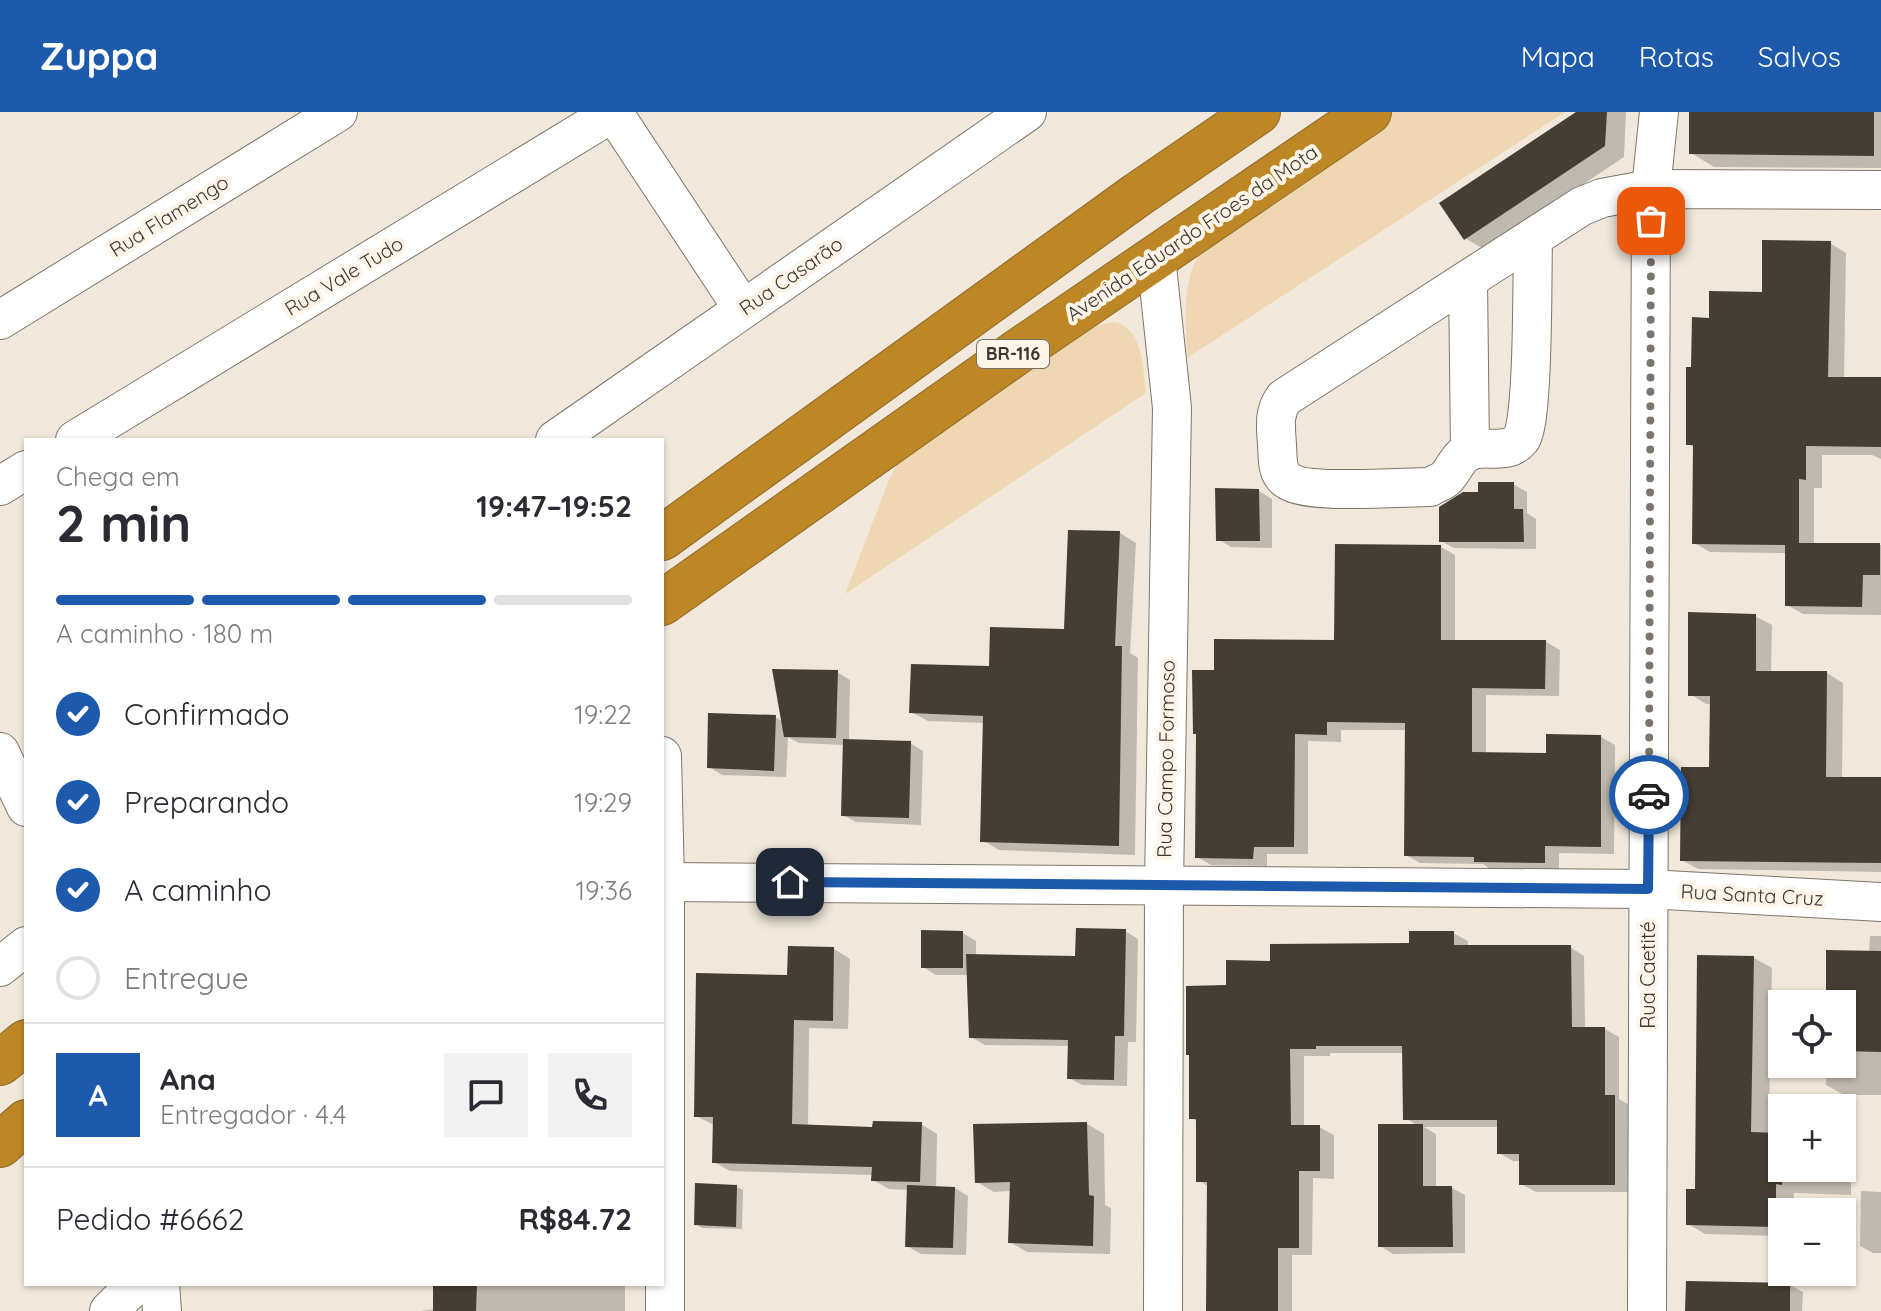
<!DOCTYPE html>
<html lang="pt">
<head>
<meta charset="utf-8">
<style>
	:root { --surface:#fff; --page:#f2f2f3; --text:#2b2b33; --muted:#7c7c81; --line:#e1e1e2; --accent:#1d5aac }
	body { margin:0; font-family:Quicksand,sans-serif; background:var(--page); color:var(--text); height:100vh; display:flex; flex-direction:column; font-size:30px; white-space:nowrap }
	* { box-sizing:border-box; margin:0 }
	p { font-size:26px; color:var(--muted) }
	.icon { flex:none; width:44px; height:44px; fill:none; stroke:currentColor; stroke-width:2; stroke-linecap:round; stroke-linejoin:round }
	.map { position:relative; flex:1; overflow:hidden }
	.sheet { position:absolute; left:24px; top:326px; width:640px; height:848px; display:flex; flex-direction:column; background:var(--surface); border-radius:0px; box-shadow:0 2px 6px #0004 }
	.sheet>* { flex:none }
	.controls { position:absolute; left:1768px; top:878px; display:grid; gap:16px }
	.controls a { display:grid; place-items:center; width:88px; height:88px; border-radius:0px; background:var(--surface); box-shadow:0 2px 6px #0004; font-size:40px }
	.pin { position:absolute; display:grid; place-items:center; width:68px; height:68px; color:#fff; margin:-34px; border-radius:16px; box-shadow:0 4px 12px #0006 }
	.courier { position:absolute; display:grid; place-items:center; width:80px; height:80px; margin:-40px; border:6px solid #1d5aac; border-radius:50%; background:#fff; color:#222; box-shadow:0 2px 10px #0007 }
	.headline em { font-style:normal; font-weight:800 }
	.headline div { display:flex; flex-direction:column-reverse }
	.headline { display:flex; align-items:center; justify-content:space-between; height:136px; padding:0 32px }
	h1 { font-size:52px; font-weight:800; line-height:60px }
	.bar { display:grid; grid-template-columns:repeat(4,1fr); gap:12px 8px; align-content:center; height:96px; padding:0 32px }
	.bar i { height:10px; border-radius:6px; background:var(--line) }
	.bar .active { background:var(--accent) }
	.bar p { grid-column:span 4 }
	.line { display:flex; align-items:center; gap:20px; padding:0 32px; border-top:2px solid var(--line) }
	.line div { flex:1 }
	.round { display:grid; place-items:center; flex:none; width:84px; height:84px; border-radius:0px; background:var(--page) }
	ol { padding:0 32px; list-style:none }
	li { display:flex; align-items:center; gap:24px; height:88px }
	li p { margin-inline-start:auto }
	li .icon { padding:8px; border-radius:50%; background:var(--accent); color:#fff; stroke-width:4 }
	li:last-child { color:var(--muted) }
	li i { width:44px; height:44px; border:4px solid var(--line); border-radius:50% }
	header { display:flex; align-items:center; gap:48px; box-sizing:border-box; height:112px; padding:0 40px; background:var(--accent); color:#fff }
	header strong { font-size:38px }
	nav { display:flex; gap:44px; margin-inline-start:auto; font-size:28px }
	.map>svg:first-child { display:block }
	.green { fill:#f0d7b4 }
	.shadow { fill:#0003 }
	.building { fill:#453e34 }
	.lines { fill:none; stroke-linecap:round; stroke-linejoin:round }
	.minor-casing { stroke:#7e766a; stroke-width:40 }
	.highway-casing { stroke:#906b2a; stroke-width:46 }
	.minor { stroke:#fff; stroke-width:38 }
	.highway { stroke:#bd8725; stroke-width:44 }
	.done { stroke:#7b756d; stroke-width:8; stroke-dasharray:0 14.4 }
	.route { stroke:#1d5aac; stroke-width:10 }
	.labels { text-anchor:middle; stroke-width:8; stroke-linejoin:round; paint-order:stroke }
	.shield { fill:#fef5e8; stroke:#767069; stroke-width:2 }
	.shield-label { font-size:18px; font-weight:bold; fill:#3b3732 }
	.street-label { font-size:20px; fill:#3b3732; stroke:#fef5e8 }
</style>
</head>
<body>
<header>
<strong>Zuppa</strong>
<nav><a>Mapa</a><a>Rotas</a><a>Salvos</a></nav>
</header>
<div class="map">
<svg width="1881" height="1199" viewBox="0 0 1881 1199">
	<rect width="100%" height="100%" fill="#f1e8db"/>
	<!-- green -->
	<g class="green">
		<path d="M1390 0H1565L1187 246C1186 211 1181 173 1199 142Z"/>
		<path d="M1115 210C1144 218 1143 257 1146 281L845 482 889 368 899 348 1090 215Z"/>
	</g>
	<!-- shadow -->
	<g class="shadow">
		<path d="M1580 0H1626L1624 45 1485 138 1465 126Z"/>
		<path d="M1691 0H1881V56L1714 55 1691 41Z"/>
		<path d="M1830 131 1846 141 1844 267H1881V347L1872 343H1822V376H1814V433H1881V503L1803 502 1787 493V441L1710 440 1694 431 1695 336 1688 332 1693 257 1711 208 1764 182Z"/>
		<path d="M1513 372 1527 380V401L1536 407V437L1454 436 1441 429Z"/>
		<path d="M1259 379 1272 387V436L1231 435 1218 427Z"/>
		<path d="M1120 421 1136 431 1130 541 1138 546 1135 743 999 738 982 728 985 611 928 609 911 600 1066 519Z"/>
		<path d="M1441 435 1455 443V530H1546L1560 538 1559 584 1486 583V642L1548 643 1601 625 1615 633 1614 742 1559 741V758L1490 757 1483 752 1420 751 1406 743 1407 618H1341V630L1308 629V742H1267V754L1211 753 1197 745 1216 560 1336 530Z"/>
		<path d="M1755 504 1772 513 1771 561H1827L1843 571 1842 667H1881V760L1698 757 1682 748 1711 657 1712 592H1706L1690 582Z"/>
		<path d="M837 560 850 568 849 629 910 631 923 639 921 713 856 710 843 703 845 633 799 631 788 625 786 665 722 663 709 655 775 605 783 610Z"/>
		<path d="M1125 819 1138 827 1136 930H1128L1127 974 1082 973 1069 966 1070 934 985 933 971 925 969 863H936L923 855 963 821 976 829V844L1077 846Z"/>
		<path d="M1453 821 1468 829V835H1570L1584 844 1585 917H1605L1619 925V987L1629 993V1080H1536L1521 1072V1049H1513L1499 1041V1015H1424L1436 1022V1076H1452L1465 1083V1141L1393 1142 1380 1134 1418 1014 1405 1006 1404 941H1330V944H1304V1015H1319L1334 1023V1067L1313 1066 1312 1143H1292V1199H1211L1209 1075 1198 1068V1010L1191 1006 1228 875 1272 851 1411 833Z"/>
		<path d="M1870 824H1881V983H1844L1826 973 1827 954H1770L1769 1022 1782 1023V1056H1842V1043L1851 1048V1083L1794 1081 1793 1100H1782V1124L1705 1122 1688 1112 1754 846 1772 856 1771 902H1782V952H1842V892H1828L1869 841Z"/>
		<path d="M834 837 850 847 848 917 809 916 808 1014 874 1017 921 1012 937 1022 936 1076H955L968 1084 966 1143 921 1142 907 1134 908 1078 889 1077 873 1068V1063L730 1059 714 1050V1013L696 1004 789 865Z"/>
		<path d="M1087 1012 1104 1022 1105 1093 1111 1096 1110 1142 1027 1140 1010 1130 1011 1079 994 1080 977 1070Z"/>
		<path d="M737 1075 743 1078 742 1117 702 1116 696 1112Z"/>
		<path d="M1861 1079 1881 1080V1141H1873L1860 1134Z"/>
		<path d="M435 1172H625V1199H421L435 1197Z"/>
		<path d="M1790 1173 1803 1180 1802 1199H1687Z"/>
	</g>
	<!-- building -->
	<g class="building">
		<path d="M1576 0H1607L1605 34 1464 128 1439 91Z"/>
		<path d="M1689 0H1874V44L1689 42Z"/>
		<path d="M1762 128 1831 129 1828 265H1881V335L1806 334V368L1799 367V431H1880V463H1863L1862 495 1785 494V433L1692 432 1693 333H1686V255H1691L1692 205 1709 206V179L1762 180Z"/>
		<path d="M1478 370H1514V397H1523L1524 430H1439V395L1463 380H1478Z"/>
		<path d="M1215 376 1259 377 1260 429H1216Z"/>
		<path d="M1068 418 1120 419 1115 534H1122L1119 734 980 730 983 604 909 601 911 552 989 554 990 515 1064 517Z"/>
		<path d="M1335 432 1441 433V528H1546L1545 577 1472 576V640L1546 641V622L1601 623V735L1545 734V751L1474 750V745L1404 744 1405 611 1327 610V623L1295 622 1294 735H1254L1253 747 1195 746 1196 622H1193L1192 558H1214V527L1334 528Z"/>
		<path d="M1688 500 1756 502V559H1827L1826 665H1881V751L1680 749 1681 655H1709L1710 584H1688Z"/>
		<path d="M772 557 838 558 836 626 784 625Z"/>
		<path d="M708 601 776 603 774 659 707 656Z"/>
		<path d="M843 627 911 629 909 706 841 704Z"/>
		<path d="M1076 816 1126 817 1124 924H1115L1114 968 1067 967 1068 928 969 926 966 842 1075 844Z"/>
		<path d="M921 818 963 819V856H921Z"/>
		<path d="M1409 819H1454V833H1571L1572 915H1605V983H1615V1073H1519V1042H1497V1008H1403L1402 934H1316V937H1290L1291 1013H1320V1059H1299V1136H1278V1199H1206L1207 1070H1196V1007H1189V943H1186V874L1226 873V848L1270 849V832L1409 831Z"/>
		<path d="M788 834 834 835 833 909 794 908 792 1012 872 1015 873 1009 922 1010 920 1070 871 1069 872 1055 712 1051 713 1005H694L696 861 787 863Z"/>
		<path d="M1826 838 1881 839V940L1842 939V892H1826Z"/>
		<path d="M1697 843 1754 844 1751 1020 1782 1021V1073L1776 1072V1115L1686 1113V1077H1695Z"/>
		<path d="M1087 1010 1089 1083 1094 1084 1093 1134 1008 1131 1010 1070 975 1071 973 1012Z"/>
		<path d="M1378 1012H1423V1074H1452L1453 1135H1378Z"/>
		<path d="M695 1071 737 1073 736 1115 694 1113Z"/>
		<path d="M907 1073 955 1075 953 1136 905 1135Z"/>
		<path d="M1686 1169 1790 1171V1199H1685Z"/>
		<path d="M433 1172H477L476 1199H433Z"/>
	</g>
	<g class="lines">
		<!-- minor casing -->
		<g class="minor-casing">
			<g id="minor">
				<path d="M613 0 743 197"/>
				<path d="M1533 126C1532 156 1534 311 1521 327 1507 344 1487 332 1470 339 1458 344 1454 358 1446 366 1442 370 1434 372 1430 375 1402 375 1305 383 1287 368 1276 360 1278 346 1277 333 1276 315 1273 301 1284 286L1582 94 1602 86 1651 77 1881 78"/>
				<path d="M1156 145 1172 296 1164 773 1163 1199"/>
				<path d="M1468 168 1470 339"/>
				<path d="M0 208 338 0"/>
				<path d="M75 328 614 0"/>
				<path d="M555 328 1027 0"/>
				<path d="M0 374 26 358"/>
				<path d="M0 640 26 695"/>
				<path d="M662 644 665 770V1199"/>
				<path d="M662 770 1648 777 1881 790"/>
				<path d="M0 855 26 834"/>
				<path d="M160 1172 162 1199"/>
				<path d="M109 1199 136 1172"/>
				<path d="M1647 1199 1651 77 1659 0"/>
			</g>
		</g>
		<!-- highway casing -->
		<g class="highway-casing">
			<g id="highway">
				<path d="M662 426 1137 83 1258 0"/>
				<path d="M662 491 1020 238 1369 0"/>
				<path d="M0 951 26 930"/>
				<path d="M0 1033 26 1010"/>
			</g>
		</g>
		<!-- minor -->
		<use href="#minor" class="minor"/>
		<!-- highway -->
		<use href="#highway" class="highway"/>
	</g>
	<g class="lines">
		<!-- done -->
		<path class="done" d="M1649 683 1651 109"/>
		<!-- route -->
		<path class="route" d="M790 770 1648 777 1649 683"/>
	</g>
	<g class="labels">
		<!-- shield labels -->
		<rect class="shield" x="977" y="228" width="72" height="28" rx="6"/>
		<g class="shield-label">
			<text x="1013" y="248">BR-116</text>
		</g>
		<!-- street labels -->
		<g class="street-label">
			<text transform="translate(169 104) rotate(-32)" y="7">Rua Flamengo</text>
			<text transform="translate(1192 121) rotate(-34)" y="7">Avenida Eduardo Froes da Mota</text>
			<text transform="translate(344 164) rotate(-31)" y="7">Rua Vale Tudo</text>
			<text transform="translate(791 164) rotate(-35)" y="7">Rua Casarão</text>
			<text transform="translate(1166 647) rotate(-89)" y="7">Rua Campo Formoso</text>
			<text transform="translate(1752 783) rotate(3)" y="7">Rua Santa Cruz</text>
			<text transform="translate(1648 863) rotate(-90)" y="7">Rua Caetité</text>
		</g>
	</g>
</svg>
<div class="controls">
<a><svg class="icon" aria-label="locate" viewBox="0 0 24 24"><circle cx="12" cy="12" r="6"/><path d="M12 2v4M12 18v4M2 12h4M18 12h4"/></svg></a>
<a>+</a>
<a>−</a>
</div>
<div class="pin" style="left:1651px;top:109px;background:#ea580c"><svg class="icon" aria-label="bag" viewBox="0 0 24 24"><path d="M5 8h14l-1 12H6zM9 8a3 3 0 0 1 6 0"/></svg></div>
<div class="pin" style="left:790px;top:770px;background:#1f2937"><svg class="icon" aria-label="home" viewBox="0 0 24 24"><path d="M3 11l9-7 9 7M6 9v11h12V9"/></svg></div>
<div class="courier" style="left:1649px;top:683px"><svg class="icon" aria-label="car" viewBox="0 0 24 24"><path d="M5 17H2v-5l4-1 3-4h7l3 4 3 1v5h-3M9 17h6M6 11h13"/><circle cx="7" cy="17" r="2"/><circle cx="17" cy="17" r="2"/></svg></div>
<section class="sheet">
<div class="headline"><div><h1>2 min</h1><p>Chega em</p></div><em>19:47–19:52</em></div>
<div class="bar"><i class="active"></i><i class="active"></i><i class="active"></i><i></i><p>A caminho · 180 m</p></div>
<ol>
<li><svg class="icon" aria-label="check" viewBox="0 0 24 24"><path d="M5 12l5 5 9-10"/></svg>Confirmado<p>19:22</p></li>
<li><svg class="icon" aria-label="check" viewBox="0 0 24 24"><path d="M5 12l5 5 9-10"/></svg>Preparando<p>19:29</p></li>
<li><svg class="icon" aria-label="check" viewBox="0 0 24 24"><path d="M5 12l5 5 9-10"/></svg>A caminho<p>19:36</p></li>
<li><i></i>Entregue</li>
</ol>
<div class="line" style="height:144px"><b class="round" style="background:var(--accent);color:#fff">A</b><div><b>Ana</b><p>Entregador · 4.4</p></div><a class="round"><svg class="icon" aria-label="chat" viewBox="0 0 24 24"><path d="M4 5h16v11H9l-5 4z"/></svg></a><a class="round"><svg class="icon" aria-label="phone" viewBox="0 0 24 24"><path d="M5 4h4l2 5-3 2q2 4 5 5l2-3 5 2v4C11 20 4 13 5 4z"/></svg></a></div>
<div class="line" style="height:104px"><div>Pedido #6662</div><b>R$84.72</b></div>
</section>
</div>
</body>
</html>
